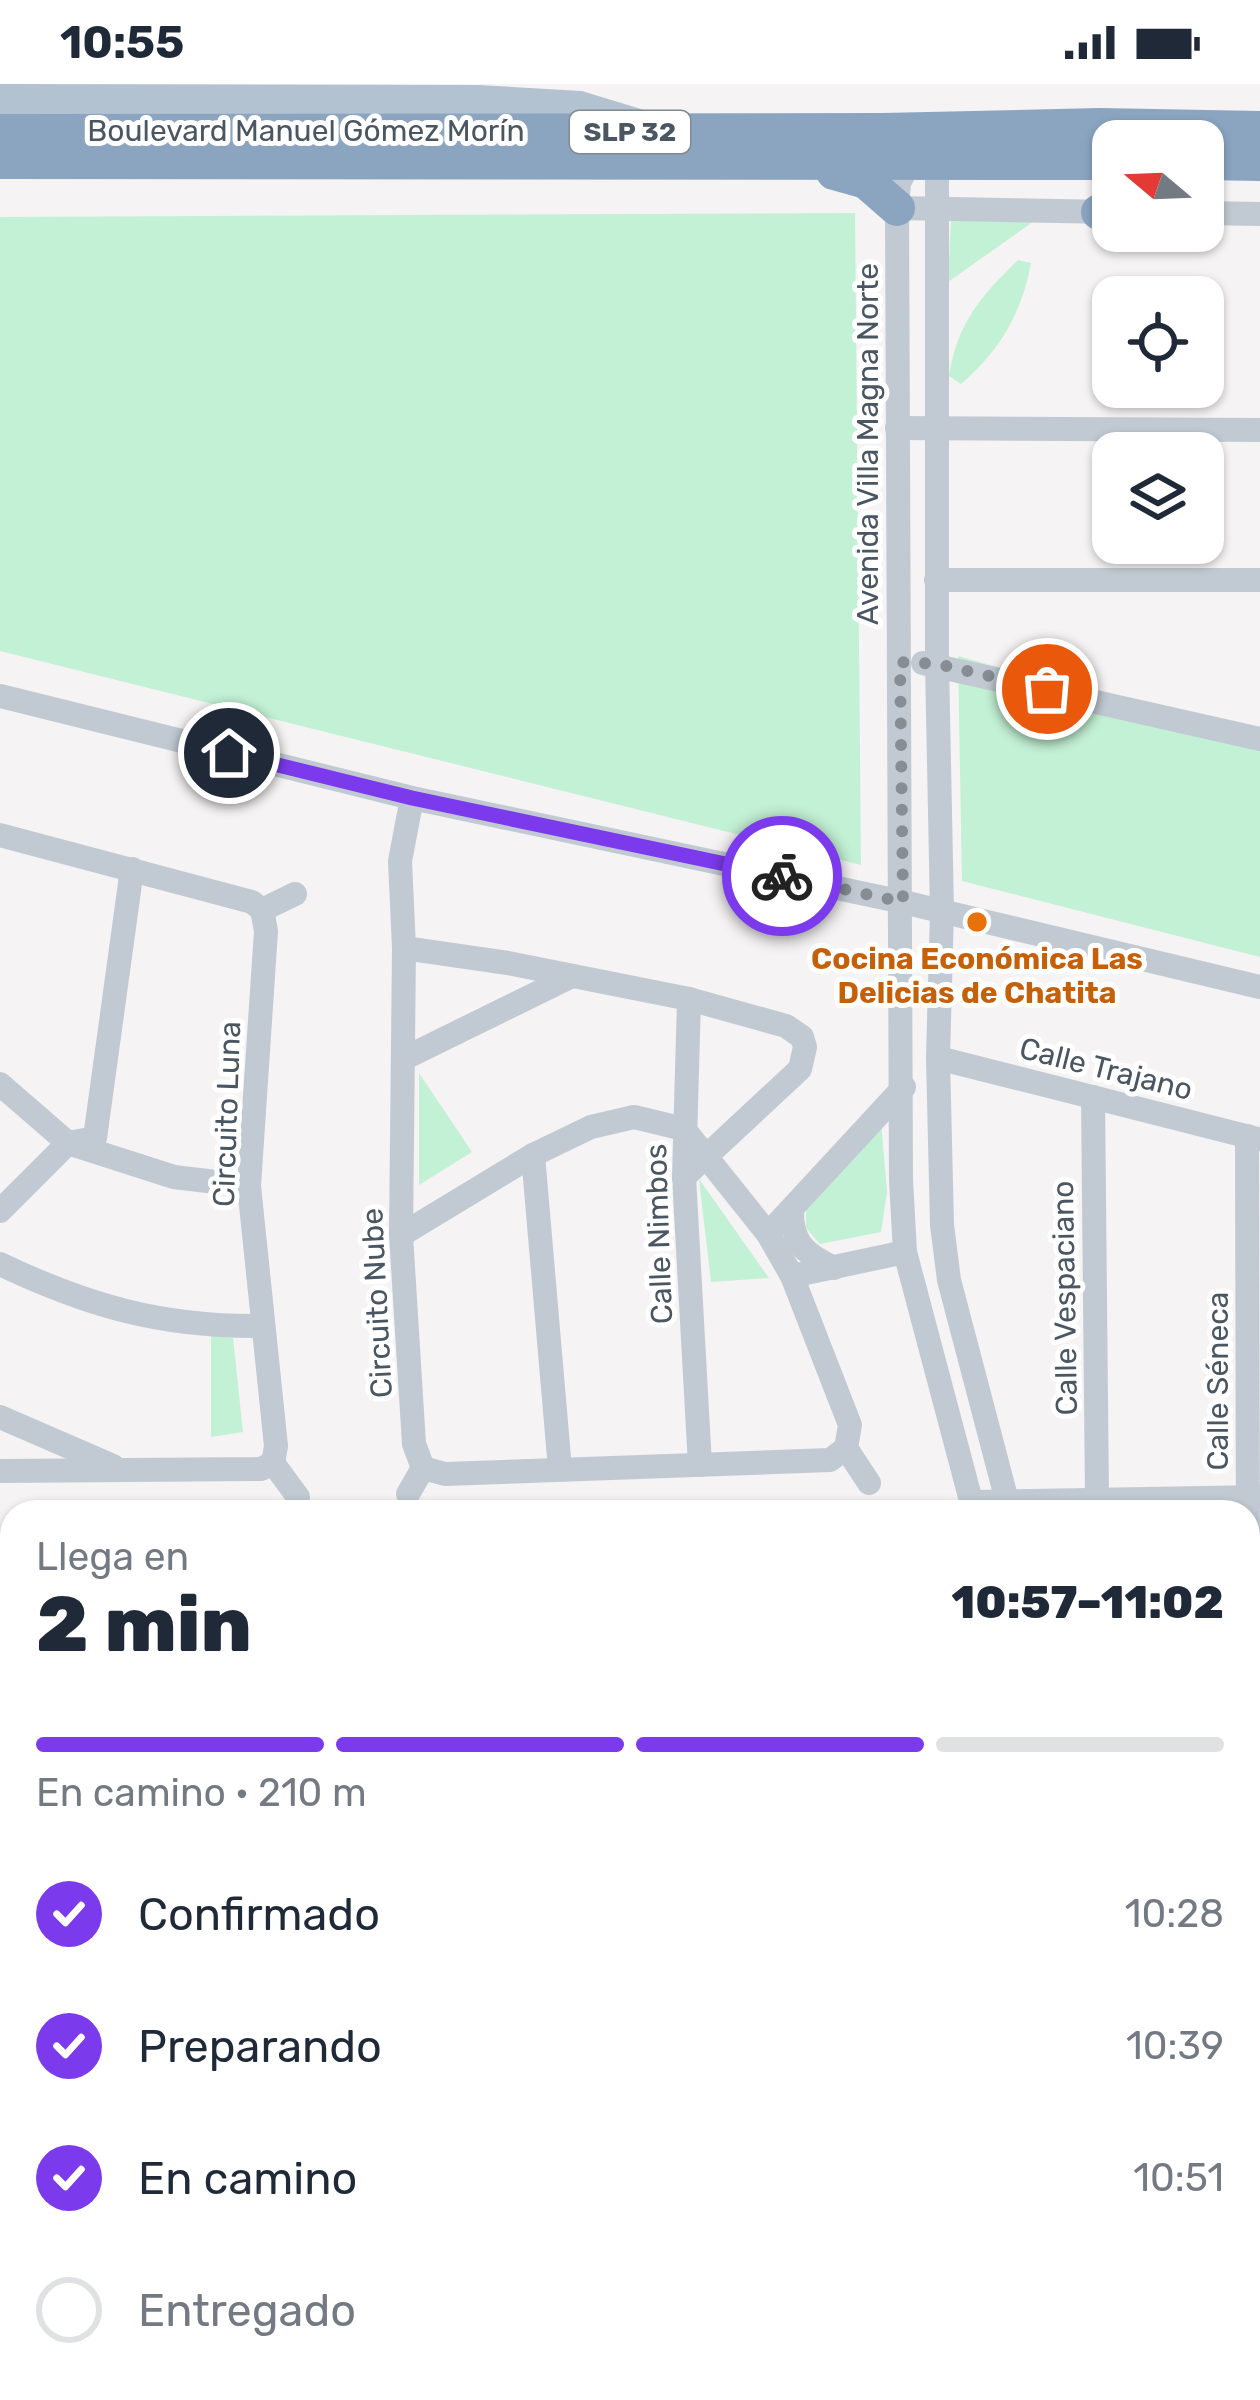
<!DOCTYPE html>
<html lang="es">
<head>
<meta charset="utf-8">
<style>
	:root { --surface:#fff; --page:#f2f2f3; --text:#1f2937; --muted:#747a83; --line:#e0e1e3; --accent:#7c3aed }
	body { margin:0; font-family:Rubik,sans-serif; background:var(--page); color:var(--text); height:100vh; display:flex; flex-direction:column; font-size:45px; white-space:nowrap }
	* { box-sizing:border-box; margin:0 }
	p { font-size:39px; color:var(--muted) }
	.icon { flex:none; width:66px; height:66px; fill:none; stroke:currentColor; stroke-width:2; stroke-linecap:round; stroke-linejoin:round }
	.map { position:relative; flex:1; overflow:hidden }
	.details { position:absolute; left:0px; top:1416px; width:1260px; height:900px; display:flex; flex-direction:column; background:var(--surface); border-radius:36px 36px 0 0; box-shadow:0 3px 9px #0004 }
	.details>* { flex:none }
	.needle { width:78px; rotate:289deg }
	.buttons { position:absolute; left:1092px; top:36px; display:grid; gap:24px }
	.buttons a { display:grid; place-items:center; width:132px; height:132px; border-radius:24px; background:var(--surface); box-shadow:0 3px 9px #0004; font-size:60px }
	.pin { position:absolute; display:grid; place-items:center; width:102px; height:102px; color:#fff; margin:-51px; border:6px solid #fff; border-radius:50%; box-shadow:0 3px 12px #0007 }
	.courier { position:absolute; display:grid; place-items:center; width:120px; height:120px; margin:-60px; border:9px solid #7c3aed; border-radius:50%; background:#fff; color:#222; box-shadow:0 3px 15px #0007 }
	.headline em { font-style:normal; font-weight:800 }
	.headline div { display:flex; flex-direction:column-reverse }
	.headline { display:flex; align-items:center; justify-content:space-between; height:204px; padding:0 36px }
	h1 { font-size:78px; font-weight:800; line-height:90px }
	.bar { display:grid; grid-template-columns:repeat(4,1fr); gap:18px 12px; align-content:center; height:144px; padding:0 36px }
	.bar i { height:15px; border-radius:9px; background:var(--line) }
	.bar .on { background:var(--accent) }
	.bar p { grid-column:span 4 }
	ol { padding:0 36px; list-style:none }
	li { display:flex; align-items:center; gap:36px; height:132px }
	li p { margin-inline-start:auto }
	li .icon { padding:12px; border-radius:50%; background:var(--accent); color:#fff; stroke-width:4 }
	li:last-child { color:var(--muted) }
	li i { width:66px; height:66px; border:6px solid var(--line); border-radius:50% }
	.status { display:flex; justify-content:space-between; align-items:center; height:84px; padding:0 60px; background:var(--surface); direction:ltr }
	.status svg { height:33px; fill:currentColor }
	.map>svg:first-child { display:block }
	.green { fill:#c3f1d5 }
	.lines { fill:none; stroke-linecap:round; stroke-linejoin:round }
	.minor { stroke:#c1cad2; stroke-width:24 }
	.major { stroke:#b3c2d1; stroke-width:30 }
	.highway { stroke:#8ba5c1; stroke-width:36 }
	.done { stroke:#868d94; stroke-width:12; stroke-dasharray:0 21.6 }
	.route { stroke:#7c3aed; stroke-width:15 }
	.food-dot { fill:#e8710a; stroke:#fff; stroke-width:4.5 }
	.labels { text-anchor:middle; stroke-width:10; stroke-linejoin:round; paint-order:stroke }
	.shield { fill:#fff; stroke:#808990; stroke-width:3 }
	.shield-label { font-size:27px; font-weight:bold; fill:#4a5661 }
	.street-label { font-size:30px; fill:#4a5661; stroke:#fff }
	.food-label { font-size:30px; font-weight:bold; fill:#c56008; stroke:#fff }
</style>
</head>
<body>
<div class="status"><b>10:55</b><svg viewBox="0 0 49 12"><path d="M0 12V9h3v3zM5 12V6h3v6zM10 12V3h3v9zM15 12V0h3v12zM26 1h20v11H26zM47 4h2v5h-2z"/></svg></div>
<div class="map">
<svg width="1260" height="2316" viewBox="0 0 1260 2316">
	<rect width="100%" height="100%" fill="#f5f3f3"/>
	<!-- green -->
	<g class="green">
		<path d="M855 129 861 781 0 567V133Z"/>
		<path d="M951 135H1037L948 198Z"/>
		<path d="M1018 176 1031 179C1022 229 1000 266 961 300L949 292C957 239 981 212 1018 176Z"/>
		<path d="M958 572 1260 655V873L962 797Z"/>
		<path d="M419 989 472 1068 419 1101Z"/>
		<path d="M881 1037 887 1108 881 1148 820 1160 806 1144V1127Z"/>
		<path d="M699 1095 769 1194 711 1198Z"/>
		<path d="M211 1248 233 1254 243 1348 211 1353Z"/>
		<rect x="0" y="1479" width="12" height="357"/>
		<path d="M385 2304H872L873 2316H385Z"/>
	</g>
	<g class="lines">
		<!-- minor -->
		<g class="minor">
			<path d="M937 77V580L942 827 938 974 942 1141 949 1196 1010 1428"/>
			<path d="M910 78 899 99 897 124 901 1096 905 1168 974 1428"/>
			<path d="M897 124 1111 128"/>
			<path d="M1203 129 1260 130"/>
			<path d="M897 344 1260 346"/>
			<path d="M936 496H1260"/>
			<path d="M923 579 1260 655"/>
			<path d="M0 612 412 714 903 818 1260 903"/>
			<path d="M412 714 400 777 404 864 401 1151 414 1360 423 1384"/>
			<path d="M0 751 252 818 262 826 266 847 249 1102 276 1362 273 1379"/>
			<path d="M262 826 295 810"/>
			<path d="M404 864 508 879 689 915 786 942 802 953 805 963 800 985 684 1093"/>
			<path d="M689 915 684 1093 700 1381"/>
			<path d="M938 974 1258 1055"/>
			<path d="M403 975 572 892"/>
			<path d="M0 1000 68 1059 174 1093 249 1102"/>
			<path d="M1093 1013 1097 1415"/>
			<path d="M1247 1052 1249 1895 1260 2262"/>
			<path d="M533 1071 560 1385"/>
			<path d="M792 1125C791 1159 805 1170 834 1184"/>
			<path d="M0 1127 68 1059 95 1054 132 785"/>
			<path d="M768 1150 904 1003"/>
			<path d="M401 1151 533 1071 591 1043 634 1033 684 1045 768 1150 792 1192 850 1341 846 1364 830 1376 445 1390 423 1384"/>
			<path d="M0 1180C88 1222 162 1243 261 1242"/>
			<path d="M792 1192 905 1168"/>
			<path d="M0 1333 113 1382"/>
			<path d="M846 1364 869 1399"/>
			<path d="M273 1379 298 1413"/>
			<path d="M0 1387 261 1385 273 1379"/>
			<path d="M408 1410 423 1384"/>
			<path d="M973 1418 1260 1413"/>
			<path d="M0 1878H12"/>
			<path d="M0 1918H12"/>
			<path d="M0 2014H12"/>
			<path d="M0 2072 12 2066"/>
			<path d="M0 2240 12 2232"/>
			<path d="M1248 2287 1260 2286"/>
			<path d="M335 2304V2316"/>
			<path d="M963 2304 967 2316"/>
			<path d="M1005 2304 1008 2316"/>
			<path d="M186 2316V2304"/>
		</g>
		<!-- major -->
		<path class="major" d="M0 15 478 16 580 22 639 40"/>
		<!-- highway -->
		<g class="highway">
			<path d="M0 48 883 47 1100 42 1260 45"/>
			<path d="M0 77 1113 78"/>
			<path d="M1203 78 1260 79"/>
			<path d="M834 88 866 97 897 124"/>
			<path d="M1099 128 1113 121"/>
		</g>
	</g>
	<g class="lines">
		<!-- done -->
		<path class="done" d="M782 792 903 818 900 578 937 580 1047 605"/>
		<!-- route -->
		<path class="route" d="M229 669 412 714 782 792"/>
	</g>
	<!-- markers -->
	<circle class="food-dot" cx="977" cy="838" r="12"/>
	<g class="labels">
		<!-- shield labels -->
		<rect class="shield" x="570" y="27" width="120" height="42" rx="9"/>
		<g class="shield-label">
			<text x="630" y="57">SLP 32</text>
		</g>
		<!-- street labels -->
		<g class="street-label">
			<text x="306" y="57">Boulevard Manuel Gómez Morín</text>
			<text transform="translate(868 360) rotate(-90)" y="10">Avenida Villa Magna Norte</text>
			<text transform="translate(1106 985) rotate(14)" y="10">Calle Trajano</text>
			<text transform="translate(227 1030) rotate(-88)" y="10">Circuito Luna</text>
			<text transform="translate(659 1150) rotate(-92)" y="10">Calle Nimbos</text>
			<text transform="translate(1065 1214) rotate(-91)" y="10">Calle Vespaciano</text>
			<text transform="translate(377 1219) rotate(-93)" y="10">Circuito Nube</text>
			<text transform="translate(1218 1297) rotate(-90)" y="10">Calle Séneca</text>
		</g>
		<!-- food labels -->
		<g class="food-label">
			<text x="977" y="885">Cocina Económica Las<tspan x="977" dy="34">Delicias de Chatita</tspan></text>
		</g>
	</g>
</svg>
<div class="buttons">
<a><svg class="needle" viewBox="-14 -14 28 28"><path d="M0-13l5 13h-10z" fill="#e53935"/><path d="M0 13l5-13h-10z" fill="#747a83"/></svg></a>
<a><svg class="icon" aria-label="locate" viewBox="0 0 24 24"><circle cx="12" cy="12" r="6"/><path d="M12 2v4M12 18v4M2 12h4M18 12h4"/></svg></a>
<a><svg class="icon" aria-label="layers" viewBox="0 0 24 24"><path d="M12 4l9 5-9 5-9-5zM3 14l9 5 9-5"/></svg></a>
</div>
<div class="pin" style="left:1047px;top:605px;background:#ea580c"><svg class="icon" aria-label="bag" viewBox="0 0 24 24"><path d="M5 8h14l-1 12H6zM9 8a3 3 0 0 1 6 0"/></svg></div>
<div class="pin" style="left:229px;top:669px;background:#1f2937"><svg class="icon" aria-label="home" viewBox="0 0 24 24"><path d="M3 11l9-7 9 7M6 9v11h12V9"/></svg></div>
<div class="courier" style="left:782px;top:792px"><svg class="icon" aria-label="bike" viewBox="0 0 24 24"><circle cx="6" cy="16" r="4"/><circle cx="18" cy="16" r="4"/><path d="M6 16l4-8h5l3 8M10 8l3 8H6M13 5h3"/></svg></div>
<section class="details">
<div class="headline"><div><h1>2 min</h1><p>Llega en</p></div><em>10:57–11:02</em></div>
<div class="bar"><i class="on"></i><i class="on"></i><i class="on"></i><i></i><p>En camino · 210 m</p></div>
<ol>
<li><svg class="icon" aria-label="check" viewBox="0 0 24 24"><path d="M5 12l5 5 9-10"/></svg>Confirmado<p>10:28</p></li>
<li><svg class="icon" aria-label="check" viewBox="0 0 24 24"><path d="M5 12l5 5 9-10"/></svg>Preparando<p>10:39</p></li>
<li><svg class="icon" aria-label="check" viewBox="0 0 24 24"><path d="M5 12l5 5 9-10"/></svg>En camino<p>10:51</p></li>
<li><i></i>Entregado</li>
</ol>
</section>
</div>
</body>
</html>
